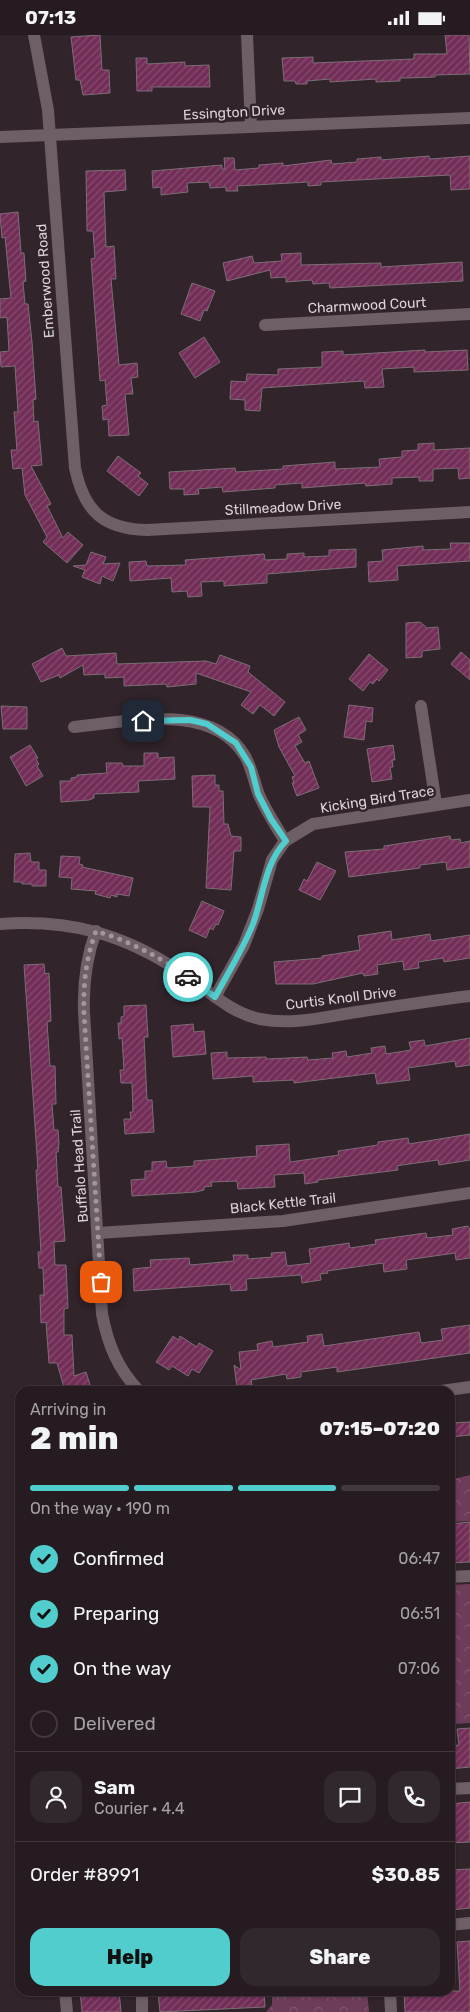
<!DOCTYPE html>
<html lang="en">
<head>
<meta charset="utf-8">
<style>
	:root { --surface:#251b20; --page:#31282d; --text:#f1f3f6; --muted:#a3a1a5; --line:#42393e; --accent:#52cdcd }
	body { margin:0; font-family:Rubik,sans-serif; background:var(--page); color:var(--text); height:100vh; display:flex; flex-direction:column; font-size:19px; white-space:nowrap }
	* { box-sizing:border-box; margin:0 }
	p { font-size:16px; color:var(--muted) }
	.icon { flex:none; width:28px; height:28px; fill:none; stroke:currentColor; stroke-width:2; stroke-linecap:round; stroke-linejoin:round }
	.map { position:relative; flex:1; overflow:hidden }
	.panel { position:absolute; left:15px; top:1351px; width:440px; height:610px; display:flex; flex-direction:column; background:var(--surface); border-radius:15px; box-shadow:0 1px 4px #0004,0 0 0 1px var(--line) }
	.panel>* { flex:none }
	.pin { position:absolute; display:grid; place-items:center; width:42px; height:42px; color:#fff; margin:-21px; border-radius:10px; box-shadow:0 2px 8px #0006 }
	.courier { position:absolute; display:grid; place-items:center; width:50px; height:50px; margin:-25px; border:4px solid #52cdcd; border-radius:50%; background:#fff; color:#222; box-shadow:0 1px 6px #0007 }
	.headline em { font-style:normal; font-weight:800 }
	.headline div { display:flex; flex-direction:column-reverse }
	.headline { display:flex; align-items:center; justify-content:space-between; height:85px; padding:0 15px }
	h1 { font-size:32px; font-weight:800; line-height:38px }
	.bar { display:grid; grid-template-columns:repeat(4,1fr); gap:8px 5px; align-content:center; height:60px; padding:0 15px }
	.bar i { height:6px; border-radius:4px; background:var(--line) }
	.bar .current { background:var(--accent) }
	.bar p { grid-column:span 4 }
	.line { display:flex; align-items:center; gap:12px; padding:0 15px; border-top:1px solid var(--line) }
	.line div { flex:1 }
	.round { display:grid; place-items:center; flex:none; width:52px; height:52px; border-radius:15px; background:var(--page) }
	ol { padding:0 15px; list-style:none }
	li { display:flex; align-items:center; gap:15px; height:55px }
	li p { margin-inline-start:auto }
	li .icon { padding:5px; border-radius:50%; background:var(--accent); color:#111; stroke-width:4 }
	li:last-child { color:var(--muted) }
	li i { width:28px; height:28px; border:2px solid var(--line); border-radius:50% }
	.action { display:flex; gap:10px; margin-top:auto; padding:10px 15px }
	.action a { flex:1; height:58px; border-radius:15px; background:var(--accent); color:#111; font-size:20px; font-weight:800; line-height:58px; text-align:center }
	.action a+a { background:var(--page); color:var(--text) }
	.status { display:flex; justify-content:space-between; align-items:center; height:35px; padding:0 25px; background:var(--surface); direction:ltr }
	.status svg { height:14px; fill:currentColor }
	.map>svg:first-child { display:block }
	.forest { fill:url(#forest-crowns) }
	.building { fill:url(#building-hatch); stroke:#7d6d76 }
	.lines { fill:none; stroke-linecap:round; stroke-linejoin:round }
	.minor { stroke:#6e5e66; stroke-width:12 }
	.done { stroke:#a0969b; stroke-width:5; stroke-dasharray:0 9 }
	.route { stroke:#52cdcd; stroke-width:6 }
	.labels { text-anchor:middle; stroke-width:5; stroke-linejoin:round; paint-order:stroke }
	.street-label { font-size:14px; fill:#dcd3d8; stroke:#31242b }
</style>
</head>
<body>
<div class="status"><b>07:13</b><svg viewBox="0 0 49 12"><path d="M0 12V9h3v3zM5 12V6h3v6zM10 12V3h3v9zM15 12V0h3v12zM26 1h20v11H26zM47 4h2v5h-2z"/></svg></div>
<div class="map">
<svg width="470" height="1977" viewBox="0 0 470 1977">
	<defs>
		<pattern id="forest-crowns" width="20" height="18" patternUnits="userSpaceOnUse" patternTransform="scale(1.25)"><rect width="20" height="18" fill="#6d3c59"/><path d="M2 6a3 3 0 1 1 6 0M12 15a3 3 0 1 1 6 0" fill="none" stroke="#815770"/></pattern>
		<pattern id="building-hatch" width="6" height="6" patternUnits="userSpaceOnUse" patternTransform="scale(1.25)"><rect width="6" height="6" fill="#732e58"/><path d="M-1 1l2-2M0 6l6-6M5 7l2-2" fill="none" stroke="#864b6f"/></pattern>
	</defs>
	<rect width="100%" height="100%" fill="#31242b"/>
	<!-- forest -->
	<g class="forest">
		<path d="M470 1440V1486L450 1487V1445Z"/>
		<path d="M470 1549V1688L453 1689 455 1707H450V1550Z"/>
		<path d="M272 1956H367L369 1977H266L272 1970Z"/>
	</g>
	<!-- building -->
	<g class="building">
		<path d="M100 0 102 35H109L110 58 83 60 80 45H76L71 2Z"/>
		<path d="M445 0H469L470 39 435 40V42L406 43H400V46L376 47V44L330 47V44L307 46V49H296L295 46H284L282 23 313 22V28L414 24V19H447Z"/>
		<path d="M136 23H147V29L185 27V31L209 30 210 52H152V56H137Z"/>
		<path d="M429 121 430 124 470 121V154L451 155 450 140 321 147V150L308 151V147L237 151 238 156H226V152L210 153 209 147 187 148 188 157 161 160V152L153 153 152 136 222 130V134H225L224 123H234L235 135 259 133V130L283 128V131L331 125 332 129 357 127V124L381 122V125Z"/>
		<path d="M125 135 126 155 104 157 106 212 114 211 116 244H111L119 330 137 328 138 342 131 343 133 359H125L129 400 109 401 108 384 103 385 102 371 107 370 105 345 100 346 91 224 95 223 93 196H87L86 136Z"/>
		<path d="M18 177 21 218H24L26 246 23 247 25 269H28L32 307 36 364 33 365 34 387 38 386 42 430 31 431 51 469 47 471 63 503 68 497 83 510 67 528 43 507 47 502 25 460 22 433 13 434 11 415H17L14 377H18L15 331 1 332 0 317 9 316 7 282 0 283V264L11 263 5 202 2 203 0 179Z"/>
		<path d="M301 218V230L381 228V232L462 227 463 246 330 253 329 248 313 249 312 245 286 247V242L271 243 270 235 227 246 223 228 252 221 254 228 282 226 281 219Z"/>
		<path d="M192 248 215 256 207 276 204 275 200 286 181 279Z"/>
		<path d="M204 302 220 327 195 343 179 318Z"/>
		<path d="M425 315V317L467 315 468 335 414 337V332L382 334 384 352 365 353 364 346 262 353 260 376 245 375V365L230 364 231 346 246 347 247 339 278 340V334L322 332V317L343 316V320Z"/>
		<path d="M434 408V415L470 413V443L459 444 458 433 433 434V446H419V442L392 443V449L366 451 365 448 302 453V448L275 450V453L223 457 222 452 198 454 199 459 184 460V454H170L169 437 235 433 236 437 283 434V431L335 427V434L380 432 379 424 402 422V416L418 415V409Z"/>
		<path d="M118 421 141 438 138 441 148 449 139 461 107 436Z"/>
		<path d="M450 508H470V526L397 531 398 545 369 547 368 527 383 526 382 515 423 511V515L451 514Z"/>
		<path d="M356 514V532L267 539V548L224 551V546L201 547 202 561 188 562 187 556 172 557 171 543 130 546 129 527 146 526 147 531 186 530 185 525 264 519 265 525 287 524V519L304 518V522L329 521V515Z"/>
		<path d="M91 517 106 522 103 529 120 528 113 546 102 541 100 549 82 542 85 535 73 531 86 530Z"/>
		<path d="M420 587 427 593 438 592 440 614 422 616V622L406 623V588Z"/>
		<path d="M62 613 66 621 116 618 117 629 206 626 216 629 220 620 250 631 248 637 285 667 274 681 260 670 253 679 241 670 251 657 196 638V649L167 652 166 649 124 651V642L105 643V639L84 640 83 630 60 643 59 640 41 647 32 629Z"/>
		<path d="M461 617 470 625V645L451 629Z"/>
		<path d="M369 619 388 635 379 646 377 644 373 649 370 647 363 656 349 644Z"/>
		<path d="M349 670 373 673 372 687 366 686 364 705 344 702Z"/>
		<path d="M1 671 27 672V694H3Z"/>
		<path d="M299 682 306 695 298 700 302 707 295 711 305 728 309 726 319 753 297 761 292 748H294L292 742 295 741 279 712 274 695Z"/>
		<path d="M30 710 38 723 36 724 39 729 37 731 43 741 26 751 10 722Z"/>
		<path d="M393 710 395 725H392L393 732H390L392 744 372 747 367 714Z"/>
		<path d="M144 718H158V723L174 722 175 744 138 746 139 757 94 759V763L89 765 61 767 60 746H71V743L77 742V740L107 738 106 728H122L123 731H144Z"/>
		<path d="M215 740V750H219V756H223L224 789H228L231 801 241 802V816H234L231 855 206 853 210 772H193L192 741Z"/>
		<path d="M450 801 451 805 460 804 461 808 470 806V832L447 835 446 827 420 830V833L349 842 345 817 384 814V811Z"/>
		<path d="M30 818 31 827H39V835H46V851H32V849H22V847H14L15 819Z"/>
		<path d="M61 821 80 822 79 829 83 830 82 832 133 843 129 861 117 859V862L111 860 110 863 95 859 96 856 71 854 72 843 59 842Z"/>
		<path d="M317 827 336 836 320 865 299 855 304 844 307 846Z"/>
		<path d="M202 866 224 876 218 890 216 889 213 895 210 893 206 903 189 895Z"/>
		<path d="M391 896 392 905 430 899 431 906 470 900V923L444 927 443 923 418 927 419 933 404 935 403 926 377 930 378 939 364 941 363 938 313 949H276L274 927 322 923V921L360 915 358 901Z"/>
		<path d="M44 929 45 939 49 938 51 986 47 987 50 1031H55L56 1069H52L54 1095H58L59 1109 58 1117H56L58 1152H61L65 1206 54 1207 55 1230H66L68 1273 64 1274V1300H72L74 1341 86 1337 92 1356H65L57 1328H49L46 1287 41 1288 40 1260H44L43 1233H39L38 1217H41L36 1135H38L24 930Z"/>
		<path d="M146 970 148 1002H144L147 1065H152L154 1097 125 1099 124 1084H131L130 1077H133L132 1048H121L120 1035H124L122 1003 119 1004 118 988H121V982L124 981V971Z"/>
		<path d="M193 989 194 997 204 996 206 1019 173 1022 171 991Z"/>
		<path d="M470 1003V1030L456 1032 455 1026 408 1033 410 1045 377 1049 375 1038 294 1048V1045L253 1047V1041L213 1044 211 1018 227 1017V1023L266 1022 267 1024 307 1022 308 1025 333 1023 332 1018 346 1016 347 1022 372 1018 371 1013 385 1011 386 1019 411 1015 409 1007 424 1005 425 1011Z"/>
		<path d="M470 1099V1125L439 1130 438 1125 402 1130 397 1131 398 1135 318 1145V1147L305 1149 304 1138 274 1140 275 1152 238 1154 237 1146 211 1147 212 1151 204 1152V1155L196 1157 132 1161 131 1145 145 1144V1136H152V1127L166 1126 167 1133 194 1131V1126L257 1121 256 1111 289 1109 290 1127 339 1120 338 1116 378 1110V1107L408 1103 409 1109Z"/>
		<path d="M468 1191 470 1195V1223L456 1225 455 1218 406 1225 407 1234 384 1237 383 1228 327 1236 328 1238 320 1239 321 1245 302 1248 301 1240 246 1244 247 1255 231 1256 230 1249 134 1256 133 1234 151 1232 150 1225 189 1223 190 1230 234 1226 233 1220H248V1224L272 1222 271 1218 285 1217 287 1231 311 1228 309 1214 349 1208 350 1213 376 1209 375 1205 426 1198 427 1203 453 1200 452 1194Z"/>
		<path d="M470 1290V1318L337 1337V1332L301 1337V1342L287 1344 286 1339 251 1345 252 1350 237 1352 234 1330 241 1335 239 1317 258 1315 257 1309 272 1306 273 1312 308 1307 307 1301 322 1299 324 1311 419 1297 421 1308 443 1305 441 1294Z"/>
		<path d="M173 1301 178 1305 180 1301 197 1312 199 1308 213 1316 199 1338 192 1334 188 1341 172 1331 169 1335 156 1327Z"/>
		<path d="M470 1387V1400L450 1402V1388Z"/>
		<path d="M470 1487V1527L450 1528V1489Z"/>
		<path d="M470 1693V1732L450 1734V1711L459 1710 457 1694Z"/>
		<path d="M470 1767V1807L450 1808V1769Z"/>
		<path d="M470 1834V1873L450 1875V1835Z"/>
		<path d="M470 1906V1977H405L404 1956H460L457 1907Z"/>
		<path d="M80 1956H119L121 1977H82Z"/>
		<path d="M264 1956 265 1972 160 1977 158 1957Z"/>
	</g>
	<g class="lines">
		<!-- minor -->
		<g class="minor">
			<path d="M34 0 48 75 75 433C84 476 103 494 147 495L470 477"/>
			<path d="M247 0 251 91"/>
			<path d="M0 102 470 83"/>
			<path d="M265 290 470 279"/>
			<path d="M421 671 436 769"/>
			<path d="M74 692C127 687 212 666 245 721 252 733 254 747 259 760 266 776 276 791 285 806"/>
			<path d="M0 889C70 884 124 899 182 938 207 954 230 978 260 984 290 990 320 983 350 978 390 972 430 966 470 961"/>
			<path d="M96 896C86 923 83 949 84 977L102 1279C108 1310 118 1334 139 1356"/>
			<path d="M215 962 244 910 258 874 272 825 285 806 313 789 470 765"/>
			<path d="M98 1198 283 1186 470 1158"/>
			<path d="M441 1356 470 1352"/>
			<path d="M450 1542 470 1541"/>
			<path d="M450 1754 470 1753"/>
			<path d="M450 1890 470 1888"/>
			<path d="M65 1956 67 1977"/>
			<path d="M142 1956V1977"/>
			<path d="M390 1956 391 1977"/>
		</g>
	</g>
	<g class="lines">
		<!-- done -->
		<path class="done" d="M101 1247 84 978C83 949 86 923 96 896 129 906 160 922 188 942"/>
		<!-- route -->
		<path class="route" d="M143 686 190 685 207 689 236 708 251 732 258 759 271 784 286 806C265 827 263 862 253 889 243 914 228 938 215 962L188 942"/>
	</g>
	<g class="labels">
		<!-- street labels -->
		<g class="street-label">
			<text transform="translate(234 77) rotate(-3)" y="5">Essington Drive</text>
			<text transform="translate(45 246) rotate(-94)" y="5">Emberwood Road</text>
			<text transform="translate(367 270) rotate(-3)" y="5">Charmwood Court</text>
			<text transform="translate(283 472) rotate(-3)" y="5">Stillmeadow Drive</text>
			<text transform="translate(377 764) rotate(-9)" y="5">Kicking Bird Trace</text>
			<text transform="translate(341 963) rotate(-7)" y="5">Curtis Knoll Drive</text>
			<text transform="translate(79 1131) rotate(-94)" y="5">Buffalo Head Trail</text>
			<text transform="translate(283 1168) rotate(-6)" y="5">Black Kettle Trail</text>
		</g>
	</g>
</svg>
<div class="pin" style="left:101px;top:1247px;background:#ea580c"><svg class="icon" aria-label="bag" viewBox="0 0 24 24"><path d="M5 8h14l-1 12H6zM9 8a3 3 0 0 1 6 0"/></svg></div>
<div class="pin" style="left:143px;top:686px;background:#1f2937"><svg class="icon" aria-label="home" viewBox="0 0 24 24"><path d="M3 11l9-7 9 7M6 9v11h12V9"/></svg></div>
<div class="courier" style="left:188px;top:942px"><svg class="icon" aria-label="car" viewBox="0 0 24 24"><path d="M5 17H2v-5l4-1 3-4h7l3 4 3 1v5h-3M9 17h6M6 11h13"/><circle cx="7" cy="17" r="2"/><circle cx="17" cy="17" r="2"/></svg></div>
<section class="panel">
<div class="headline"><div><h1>2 min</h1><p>Arriving in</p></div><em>07:15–07:20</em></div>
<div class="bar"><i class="current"></i><i class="current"></i><i class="current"></i><i></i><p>On the way · 190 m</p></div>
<ol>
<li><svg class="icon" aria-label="check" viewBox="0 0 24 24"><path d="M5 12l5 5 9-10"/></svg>Confirmed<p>06:47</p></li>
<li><svg class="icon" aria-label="check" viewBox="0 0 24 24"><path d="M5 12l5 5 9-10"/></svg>Preparing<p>06:51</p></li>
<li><svg class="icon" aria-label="check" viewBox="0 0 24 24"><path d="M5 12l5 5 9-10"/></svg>On the way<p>07:06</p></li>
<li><i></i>Delivered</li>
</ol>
<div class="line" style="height:90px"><a class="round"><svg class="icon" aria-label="person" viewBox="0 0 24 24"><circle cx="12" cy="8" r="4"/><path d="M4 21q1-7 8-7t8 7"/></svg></a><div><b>Sam</b><p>Courier · 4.4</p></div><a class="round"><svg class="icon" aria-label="chat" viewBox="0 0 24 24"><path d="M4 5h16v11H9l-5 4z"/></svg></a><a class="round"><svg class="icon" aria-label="phone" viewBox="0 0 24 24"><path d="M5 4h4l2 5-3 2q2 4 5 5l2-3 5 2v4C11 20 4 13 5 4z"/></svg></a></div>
<div class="line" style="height:65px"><div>Order #8991</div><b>$30.85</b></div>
<div class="action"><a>Help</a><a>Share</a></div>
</section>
</div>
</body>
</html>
